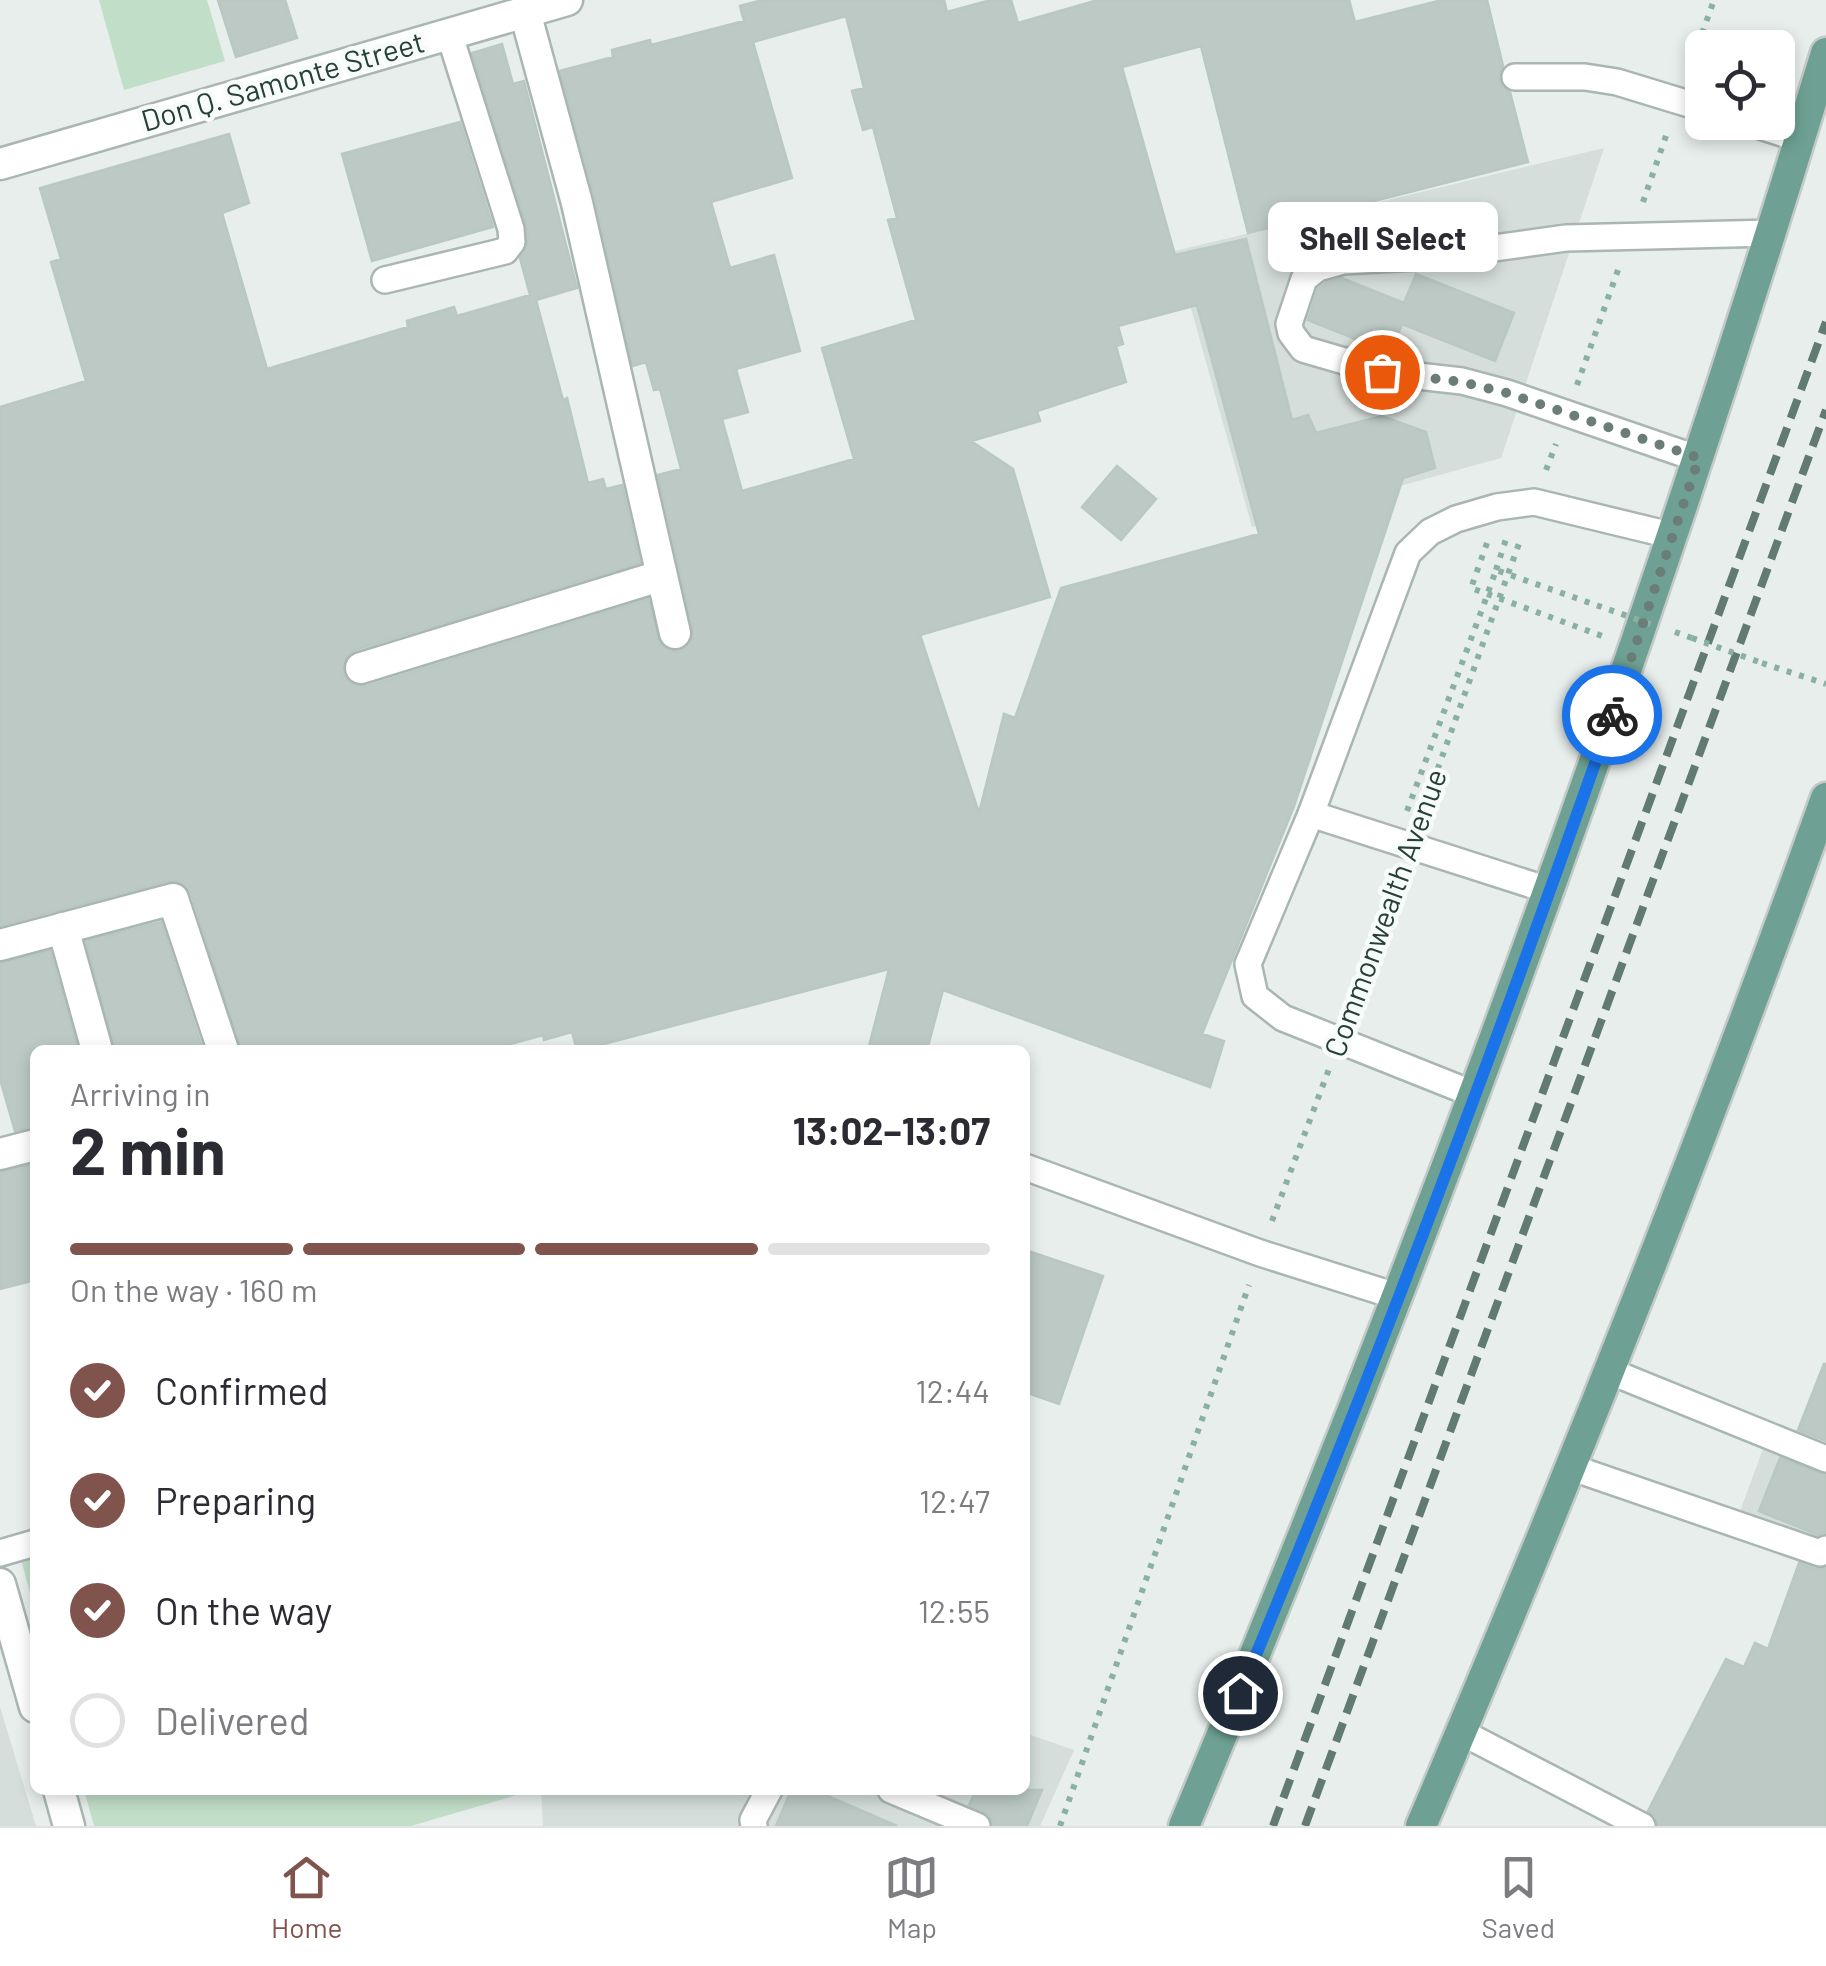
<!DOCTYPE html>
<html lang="en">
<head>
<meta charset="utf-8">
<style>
	:root { --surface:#fff; --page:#f2f2f3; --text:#2b2b33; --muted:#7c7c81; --line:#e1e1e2; --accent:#80544c }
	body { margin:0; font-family:Barlow,sans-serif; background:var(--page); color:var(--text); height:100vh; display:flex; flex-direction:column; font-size:38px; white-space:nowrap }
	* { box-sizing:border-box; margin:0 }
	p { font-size:32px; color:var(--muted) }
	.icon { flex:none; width:55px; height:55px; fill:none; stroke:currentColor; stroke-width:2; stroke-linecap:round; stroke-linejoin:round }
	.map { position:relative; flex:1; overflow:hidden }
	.side { position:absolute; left:30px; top:1045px; width:1000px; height:750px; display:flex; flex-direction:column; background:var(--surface); border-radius:15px; box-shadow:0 5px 15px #0003 }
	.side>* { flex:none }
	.buttons { position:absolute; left:1685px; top:30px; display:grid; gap:20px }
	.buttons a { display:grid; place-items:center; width:110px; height:110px; border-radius:15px; background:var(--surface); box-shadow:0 5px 15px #0003; font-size:50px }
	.pin { position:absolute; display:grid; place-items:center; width:85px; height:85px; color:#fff; margin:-42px; border:5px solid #fff; border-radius:50%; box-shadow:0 2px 10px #0007 }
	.courier { position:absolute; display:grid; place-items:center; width:100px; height:100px; margin:-50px; border:8px solid #1a73e8; border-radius:50%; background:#fff; color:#222; box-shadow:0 2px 12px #0007 }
	.bubble { position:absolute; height:70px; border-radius:15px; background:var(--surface); box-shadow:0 5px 15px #0003; font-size:32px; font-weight:700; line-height:70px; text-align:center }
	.summary em { font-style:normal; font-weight:700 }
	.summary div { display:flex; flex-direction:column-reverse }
	.summary { display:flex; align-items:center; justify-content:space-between; height:170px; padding:0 40px }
	h1 { font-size:65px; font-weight:700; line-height:75px }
	.bar { display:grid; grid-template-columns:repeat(4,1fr); gap:15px 10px; align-content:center; height:120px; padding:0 40px }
	.bar i { height:12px; border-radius:8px; background:var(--line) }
	.bar .current { background:var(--accent) }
	.bar p { grid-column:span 4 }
	ol { padding:0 40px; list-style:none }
	li { display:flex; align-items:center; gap:30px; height:110px }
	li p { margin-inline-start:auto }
	li .icon { padding:10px; border-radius:50%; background:var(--accent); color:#fff; stroke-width:4 }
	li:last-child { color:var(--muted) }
	li i { width:55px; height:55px; border:5px solid var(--line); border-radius:50% }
	.tab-bar { display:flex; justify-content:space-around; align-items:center; height:140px; border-top:2px solid var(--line); background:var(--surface); font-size:28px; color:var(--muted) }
	.tab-bar a { display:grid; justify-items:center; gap:5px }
	.tab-bar .current { color:var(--accent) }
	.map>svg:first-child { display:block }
	.built { fill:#d5deda }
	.green { fill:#c1dec8 }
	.building { fill:#bcc9c4; stroke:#b9c8c1; stroke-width:2.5; fill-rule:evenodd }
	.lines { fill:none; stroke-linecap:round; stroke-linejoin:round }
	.service-casing { stroke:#a9b6b2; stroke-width:30 }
	.pedestrian-casing { stroke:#a9b6b2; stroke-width:35 }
	.minor-casing { stroke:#a9b6b2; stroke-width:35 }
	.primary-casing { stroke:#c2cac7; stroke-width:35 }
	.path { stroke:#89b0a3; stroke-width:6; stroke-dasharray:5 8; stroke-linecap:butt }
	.service { stroke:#fff; stroke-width:25 }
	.pedestrian { stroke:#fff; stroke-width:30 }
	.minor { stroke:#fff; stroke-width:30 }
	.primary { stroke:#6ea193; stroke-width:30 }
	.rail { stroke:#617b73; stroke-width:8; stroke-dasharray:20 10; stroke-linecap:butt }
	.path-bridge { stroke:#89b0a3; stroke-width:6; stroke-dasharray:5 8; stroke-linecap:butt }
	.done { stroke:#6a7d77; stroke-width:10; stroke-dasharray:0 18 }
	.route { stroke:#1a73e8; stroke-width:12 }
	.labels { text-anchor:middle; stroke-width:9; stroke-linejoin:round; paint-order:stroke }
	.street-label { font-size:30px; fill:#264038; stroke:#f7fbf9 }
</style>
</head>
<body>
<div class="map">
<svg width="1826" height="1826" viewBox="0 0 1826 1826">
	<rect width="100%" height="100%" fill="#e7eeeb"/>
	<!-- built -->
	<g class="built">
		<path d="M1604 148 1501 458 1252 527 1175 251Z"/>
		<path d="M1767 1438 1826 1460V1570L1731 1536Z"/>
		<path d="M0 1707 36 1826H0Z"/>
		<path d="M1025 1733 1074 1750 1040 1826H543L541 1790H1025Z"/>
	</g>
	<!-- green -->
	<g class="green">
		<path d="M99 0H207L225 61 124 90Z"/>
		<path d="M35 1532V1611L15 1537Z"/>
		<path d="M84 1790H534L411 1826H94Z"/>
	</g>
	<!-- building -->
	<g class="building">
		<path d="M218 0H285L297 38 236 57Z"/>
		<path d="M763 0H944L947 12 991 0H1011L1018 23 1098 0H1349L1355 22 1442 0H1487L1503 66 1499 78 1502 86 1510 92 1528 162 1248 233 1201 46 1122 67 1175 255 1246 239 1292 420 1308 415 1316 433 1382 416 1426 432 1435 468 1403 478 1294 806 1202 1034 1224 1041 1210 1087 943 990 927 1050H868L889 969 581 1050H577L572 1032 544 1040 543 1035 489 1050H241L191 893 178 881H168L0 926V407L86 381 51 262 61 259 40 188 229 134 249 203 222 213 267 369 408 327 407 321 454 307 457 316 530 295 520 258 528 242 526 224 472 53 502 44 513 84 524 81 577 288 536 300 563 400 567 398 588 483 603 479 606 489 622 485 640 563 355 650 347 656 343 673 349 682 367 686 648 599 661 645 670 651H680L692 639 693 629 658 475 681 469 660 389 654 390 646 362 633 366 595 199 560 71 613 57 612 50 650 40 651 45 744 21 740 6ZM846 16 864 88 852 91 863 130 873 127 897 218 888 220 916 320 822 348 854 459 742 491 722 419 748 412 736 369 800 351 774 255 730 268 711 202 792 178 753 42ZM1197 305 1259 534 1061 588 1015 718 1004 714 979 813 920 635 1050 597 1013 469 971 441 1040 421 1037 411 1126 382 1116 346 1123 344 1118 326Z"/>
		<path d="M460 122 493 227 372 261 342 154Z"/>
		<path d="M1416 274 1514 313 1495 361 1402 324 1390 353 1308 320 1318 289 1326 283 1342 278 1404 303Z"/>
		<path d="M1117 466 1156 499 1121 540 1082 507Z"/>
		<path d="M161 922 203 1050H115L86 941Z"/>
		<path d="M50 951 78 1050H31L35 1065V1127L15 1131 0 1079V963Z"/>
		<path d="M35 1164V1280L0 1289V1172Z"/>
		<path d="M1025 1250 1103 1276 1059 1404 1025 1392Z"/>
		<path d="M1824 1364H1826V1441L1798 1430Z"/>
		<path d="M1780 1458 1826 1475V1533L1818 1535 1759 1511Z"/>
		<path d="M1799 1563 1816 1569 1826 1568V1826H1658L1655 1816 1648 1811 1726 1659 1744 1667 1755 1643 1768 1649Z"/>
		<path d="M791 1790H814L897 1826H776Z"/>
		<path d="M976 1790H1042L1027 1826H993L989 1815 969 1805Z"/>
	</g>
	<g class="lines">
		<!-- service casing -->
		<g class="service-casing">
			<g id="service">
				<path d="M1515 77H1585L1617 82 1702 108"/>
				<path d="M1748 122 1800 139"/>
				<path d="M385 280 505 251 512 242 511 229 449 33"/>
				<path d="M1699 459 1507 393 1462 381 1382 372 1303 349 1291 333 1289 324 1304 279 1318 268 1343 261 1436 256 1566 238 1772 233"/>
				<path d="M1311 814 1551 891"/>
				<path d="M1476 1095 1283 1018 1255 996 1248 964 1311 814 1408 553 1430 532 1456 519 1497 507 1534 502 1674 536"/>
				<path d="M1025 1167 1260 1253 1399 1297"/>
				<path d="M1609 1371 1826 1459"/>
				<path d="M1570 1467 1820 1553 1826 1549"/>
				<path d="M0 1553 35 1543"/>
				<path d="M1461 1732 1642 1826"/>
				<path d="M891 1790 977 1826"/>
				<path d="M754 1826 753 1820 769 1790"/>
			</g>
		</g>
		<!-- pedestrian casing -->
		<g class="pedestrian-casing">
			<g id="pedestrian">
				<path d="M63 928 97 1050"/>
				<path d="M0 945 173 899 223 1050"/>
				<path d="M0 1154 35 1145"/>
			</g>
		</g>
		<!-- minor casing -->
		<g class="minor-casing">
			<g id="minor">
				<path d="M525 12 577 203 675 633"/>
				<path d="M0 164 567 0"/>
				<path d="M361 668 660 576"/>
				<path d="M0 1584 35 1707"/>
				<path d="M59 1790 69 1826"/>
			</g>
		</g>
		<!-- primary casing -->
		<g class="primary-casing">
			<g id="primary">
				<path d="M1184 1826C1427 1245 1644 656 1826 53"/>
				<path d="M1421 1826C1566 1487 1702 1144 1826 798"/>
			</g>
		</g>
		<!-- path -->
		<g class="path">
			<path d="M1689 70 1714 0"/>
			<path d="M1643 202 1667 133"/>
			<path d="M1577 385 1618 270"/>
			<path d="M1546 470 1556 444"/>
			<path d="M1487 543 1471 588 1602 636"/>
			<path d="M1496 570 1506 539"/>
			<path d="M1675 632 1692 638"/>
			<path d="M1762 663 1826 684"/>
			<path d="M1407 811 1484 604"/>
			<path d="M1420 818 1521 538"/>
			<path d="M1351 1011 1399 877"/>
			<path d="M1272 1221 1329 1069"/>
			<path d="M1060 1826 1249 1285"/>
		</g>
		<!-- service -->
		<use href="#service" class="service"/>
		<!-- pedestrian -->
		<use href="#pedestrian" class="pedestrian"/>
		<!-- minor -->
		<use href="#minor" class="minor"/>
		<!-- primary -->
		<use href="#primary" class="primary"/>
		<!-- rail -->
		<g class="rail">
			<path d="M1273 1826 1826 322"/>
			<path d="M1305 1826 1826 410"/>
		</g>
		<!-- path-bridge -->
		<g class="path-bridge">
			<path d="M1484 604 1496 570 1653 625"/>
			<path d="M1692 638 1762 663"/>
		</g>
	</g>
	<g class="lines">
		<!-- done -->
		<path class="done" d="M1382 372 1462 382 1507 393 1699 458 1612 715"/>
		<!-- route -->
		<path class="route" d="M1240 1693C1375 1371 1497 1044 1612 715"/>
	</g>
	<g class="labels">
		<!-- street labels -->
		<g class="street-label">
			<text transform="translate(283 82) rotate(-16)" y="10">Don Q. Samonte Street</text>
			<text transform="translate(1386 913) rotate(-70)" y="10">Commonwealth Avenue</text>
		</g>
	</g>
</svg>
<div class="buttons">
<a><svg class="icon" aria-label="locate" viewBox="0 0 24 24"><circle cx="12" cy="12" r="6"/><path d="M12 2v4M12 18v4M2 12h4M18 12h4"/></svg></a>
</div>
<div class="pin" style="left:1382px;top:372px;background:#ea580c"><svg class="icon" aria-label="bag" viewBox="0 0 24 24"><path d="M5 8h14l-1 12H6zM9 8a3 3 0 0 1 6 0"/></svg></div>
<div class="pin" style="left:1240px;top:1693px;background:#1f2937"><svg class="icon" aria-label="home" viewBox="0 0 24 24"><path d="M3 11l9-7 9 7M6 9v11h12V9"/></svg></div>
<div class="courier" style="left:1612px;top:715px"><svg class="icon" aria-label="bike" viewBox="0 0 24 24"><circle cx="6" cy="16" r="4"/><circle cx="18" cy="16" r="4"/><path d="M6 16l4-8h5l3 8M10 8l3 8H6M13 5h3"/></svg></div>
<div class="bubble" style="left:1268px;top:202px;width:230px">Shell Select</div>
<section class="side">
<div class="summary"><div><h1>2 min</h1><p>Arriving in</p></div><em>13:02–13:07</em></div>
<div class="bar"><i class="current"></i><i class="current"></i><i class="current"></i><i></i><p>On the way · 160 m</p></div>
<ol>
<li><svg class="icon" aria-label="check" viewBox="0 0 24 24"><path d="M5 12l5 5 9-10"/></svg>Confirmed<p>12:44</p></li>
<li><svg class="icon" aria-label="check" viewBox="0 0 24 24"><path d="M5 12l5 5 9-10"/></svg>Preparing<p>12:47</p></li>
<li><svg class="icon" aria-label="check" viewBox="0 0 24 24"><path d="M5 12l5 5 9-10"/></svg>On the way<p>12:55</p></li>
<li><i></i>Delivered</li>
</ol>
</section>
</div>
<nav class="tab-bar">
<a class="current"><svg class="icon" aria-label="home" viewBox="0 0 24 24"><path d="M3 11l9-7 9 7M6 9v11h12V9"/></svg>Home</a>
<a><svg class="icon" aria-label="map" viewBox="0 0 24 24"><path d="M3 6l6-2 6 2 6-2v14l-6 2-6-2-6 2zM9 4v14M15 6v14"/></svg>Map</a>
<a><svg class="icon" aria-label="saved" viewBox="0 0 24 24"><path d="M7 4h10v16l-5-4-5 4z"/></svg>Saved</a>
</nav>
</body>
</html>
